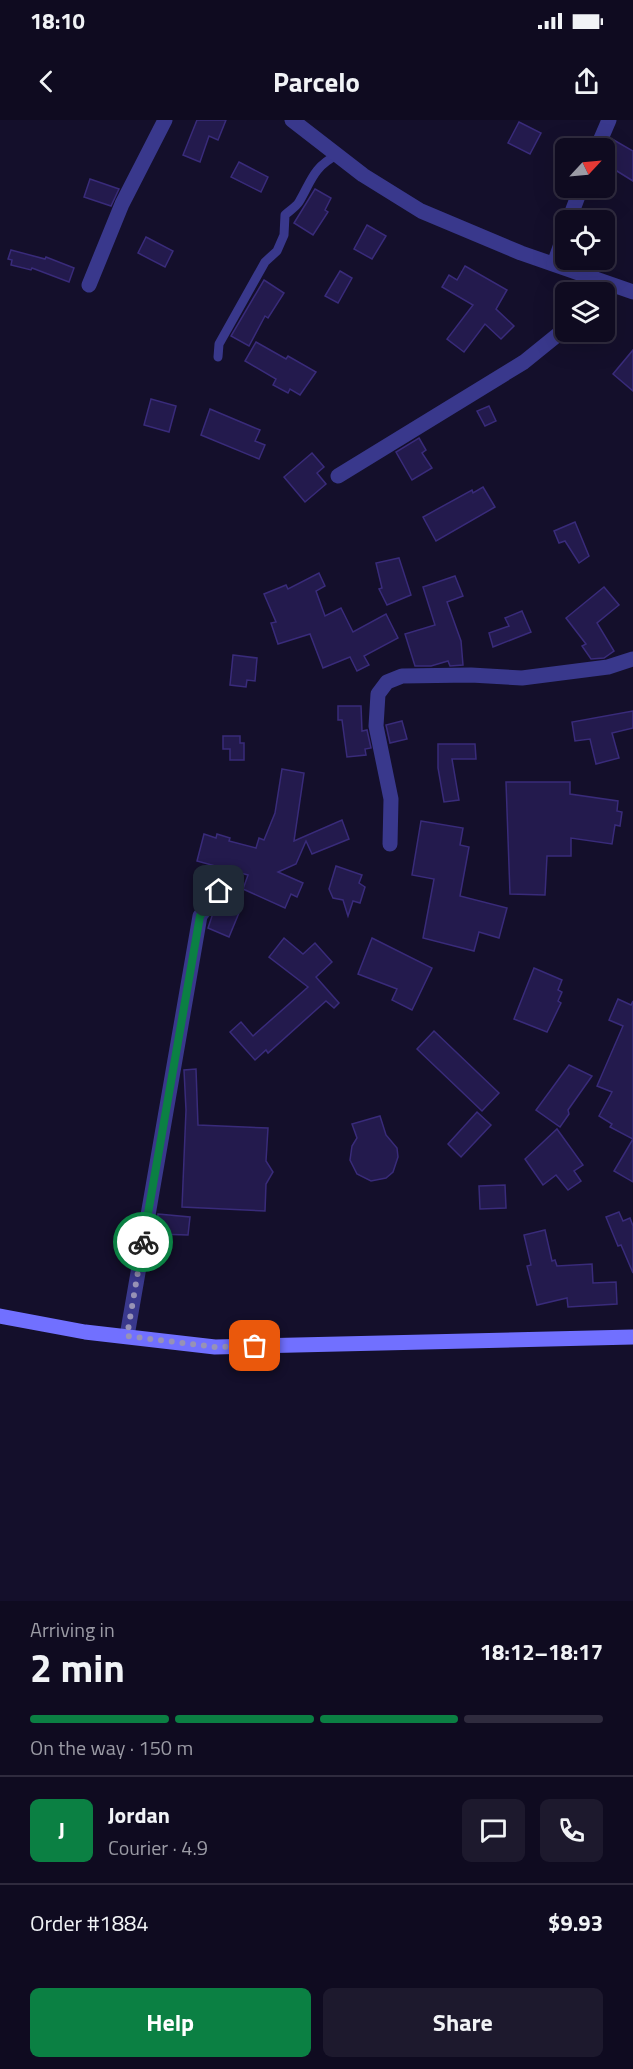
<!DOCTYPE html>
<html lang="en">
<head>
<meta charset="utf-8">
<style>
	:root { --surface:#0f0b20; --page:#1d192d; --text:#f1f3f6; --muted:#9b9ba5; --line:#2f2b3e; --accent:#0b8043 }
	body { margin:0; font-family:"Titillium Web",sans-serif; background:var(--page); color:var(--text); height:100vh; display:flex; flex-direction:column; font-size:22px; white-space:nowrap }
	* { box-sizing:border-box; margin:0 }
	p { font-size:20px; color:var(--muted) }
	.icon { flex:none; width:33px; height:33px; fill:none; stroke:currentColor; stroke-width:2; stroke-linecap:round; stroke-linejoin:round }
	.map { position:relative; height:1481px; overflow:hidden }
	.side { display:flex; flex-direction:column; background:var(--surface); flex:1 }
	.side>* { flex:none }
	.needle { width:39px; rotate:64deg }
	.tools { position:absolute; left:555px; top:18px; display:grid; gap:12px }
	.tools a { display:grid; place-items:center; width:60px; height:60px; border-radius:9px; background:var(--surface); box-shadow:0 6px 24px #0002,0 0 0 2px var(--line); font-size:30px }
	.pin { position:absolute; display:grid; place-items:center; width:51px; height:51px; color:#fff; margin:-26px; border-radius:12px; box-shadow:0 3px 9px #0006 }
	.courier { position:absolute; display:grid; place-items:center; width:60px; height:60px; margin:-30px; border:4px solid #0b8043; border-radius:50%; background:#fff; color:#222; box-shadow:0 2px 8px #0007 }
	.overview em { font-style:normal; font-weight:700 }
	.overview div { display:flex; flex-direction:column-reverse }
	.overview { display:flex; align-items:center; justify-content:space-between; height:102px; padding:0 30px }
	h1 { font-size:39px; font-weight:700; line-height:45px }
	.bar { display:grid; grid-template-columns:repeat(4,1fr); gap:9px 6px; align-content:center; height:72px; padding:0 30px }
	.bar i { height:8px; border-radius:4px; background:var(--line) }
	.bar .on { background:var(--accent) }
	.bar p { grid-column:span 4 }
	.line { display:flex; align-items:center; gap:15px; padding:0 30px; border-top:2px solid var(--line) }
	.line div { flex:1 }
	.round { display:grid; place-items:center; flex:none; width:63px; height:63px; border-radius:9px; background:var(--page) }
	.action { display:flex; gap:12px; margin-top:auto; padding:12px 30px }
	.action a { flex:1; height:69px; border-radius:9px; background:var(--accent); color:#fff; font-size:24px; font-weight:700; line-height:69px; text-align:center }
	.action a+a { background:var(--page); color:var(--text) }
	.status { display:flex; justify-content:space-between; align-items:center; height:42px; padding:0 30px; background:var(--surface); direction:ltr }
	.status svg { height:16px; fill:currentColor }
	header { display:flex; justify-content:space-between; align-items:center; height:78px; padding:0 30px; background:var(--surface); font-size:27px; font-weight:700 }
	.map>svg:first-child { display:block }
	.building { fill:#231a4d; stroke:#392b7a; stroke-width:1.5 }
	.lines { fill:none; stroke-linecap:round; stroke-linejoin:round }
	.lane { stroke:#39388c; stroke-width:9 }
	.street { stroke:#39388c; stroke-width:15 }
	.secondary { stroke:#7170ff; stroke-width:15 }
	.done { stroke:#9792b5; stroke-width:6; stroke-dasharray:0 10.8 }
	.route { stroke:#0b8043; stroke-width:8 }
</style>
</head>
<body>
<div class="status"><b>18:10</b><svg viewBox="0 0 49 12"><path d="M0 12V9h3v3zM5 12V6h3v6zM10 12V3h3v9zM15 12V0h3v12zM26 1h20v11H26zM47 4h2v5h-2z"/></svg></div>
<header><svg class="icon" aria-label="back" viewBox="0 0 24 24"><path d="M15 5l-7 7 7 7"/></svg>Parcelo<svg class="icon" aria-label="share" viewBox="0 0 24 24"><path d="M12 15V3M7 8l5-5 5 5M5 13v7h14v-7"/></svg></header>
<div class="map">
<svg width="633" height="1481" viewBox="0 0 633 1481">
	<rect width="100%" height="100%" fill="#140f2b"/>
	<!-- building -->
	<g class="building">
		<path d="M197 0H226L218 20 209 16 200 42 183 35Z"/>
		<path d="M519 2 541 13 530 34 508 23Z"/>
		<path d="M612 19 633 31V61L604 43V34Z"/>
		<path d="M239 42 268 57 261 72 231 57Z"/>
		<path d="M90 59 119 69 111 86 84 77Z"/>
		<path d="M315 69 331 78 325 90 328 92 313 115 294 103Z"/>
		<path d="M367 105 386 116 372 139 354 129Z"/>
		<path d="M146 117 173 131 165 147 138 133Z"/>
		<path d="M11 130 45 139 46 137 74 148 69 162 32 148 31 150 11 145 12 140 8 139Z"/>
		<path d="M465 146 507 170 496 189 514 206 501 219 485 204 464 232 447 219 473 185 442 167 449 155 457 160Z"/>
		<path d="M340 151 352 158 338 183 325 176Z"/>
		<path d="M264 160 284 173 268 198 265 196 249 226 231 216Z"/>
		<path d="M256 222 286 239 288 236 316 252 300 275 290 269 288 273 273 265 276 259 245 241Z"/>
		<path d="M633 230V271L613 254Z"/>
		<path d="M151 279 176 286 169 312 144 305Z"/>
		<path d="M489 286 496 301 485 306 477 291Z"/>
		<path d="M210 289 260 310 255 321 265 325 259 339 201 315Z"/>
		<path d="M419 318 426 330 422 333 432 348 412 360 396 332Z"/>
		<path d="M312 333 324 347 317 353 326 364 305 382 284 357Z"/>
		<path d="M483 367 495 387 436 421 423 397 472 370 473 373Z"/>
		<path d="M575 402 589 436 579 443 565 421 559 423 554 411Z"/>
		<path d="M399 438 411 475 387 485 379 469 382 468 376 443Z"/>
		<path d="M319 453 325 466 316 471 325 496 341 488 353 512 386 494 398 518 364 536 369 545 357 551 350 537 323 548 310 514 278 524 271 503 276 502 264 474 286 465 288 469Z"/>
		<path d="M455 456 463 476 447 482 461 521 463 545 450 546 448 541 431 546H415L405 514 435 505 423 467Z"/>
		<path d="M604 467 619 485 597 503 614 531 604 538 591 539 582 526 586 524 566 498Z"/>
		<path d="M522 491 531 512 493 527 489 513 509 506 505 498Z"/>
		<path d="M233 535 257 538 255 561 247 560 246 567 230 565Z"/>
		<path d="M338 586H361L362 611 367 610 371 628 365 629 366 635 347 637 342 600H338Z"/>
		<path d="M633 591V608L612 613 619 638 596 644 590 619 575 621 572 602Z"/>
		<path d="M402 601 407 619 390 623 386 605Z"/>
		<path d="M223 616H240V623H244V640H230V629H223Z"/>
		<path d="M438 624H475L476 639H452L459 680 444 682 438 648Z"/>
		<path d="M282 649 304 653 294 721 342 700 349 719 312 734 306 721 296 744 278 752 303 763 297 777 291 774 285 788 243 769 248 755 197 741 204 714 216 718 217 714 230 718 229 721 256 728 259 718 264 720 275 693Z"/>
		<path d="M506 662H570V674L618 681 617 691 622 692 620 706 615 705 612 724 571 718V736H547L545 775 510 774Z"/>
		<path d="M421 701 463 708 460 725 469 727 460 776 507 788 499 818 479 812 474 831 423 818 434 759 412 755Z"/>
		<path d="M336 746 362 755 359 763 365 767 360 783 353 781 348 796 343 780 333 778 329 769Z"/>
		<path d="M224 781 241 788 229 817 208 808 212 796Z"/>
		<path d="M284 818 303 834 315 823 332 842 316 857 339 883 334 888 326 881 268 933 266 930 255 940 230 912 241 902 253 916 308 867 269 837Z"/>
		<path d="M372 818 432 848 412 890 392 880 397 869 358 854Z"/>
		<path d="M534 848 562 860 558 870 562 872 558 881 561 883 547 912 514 899Z"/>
		<path d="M618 879 631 885 633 881V1062L614 1051 633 1019 610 1007 612 1004 599 996 612 972 597 966 623 906 609 900Z"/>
		<path d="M434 911 499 973 482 991 417 929Z"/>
		<path d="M569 945 592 956 568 990 569 994 560 1007 536 990Z"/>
		<path d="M196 949 198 1005 268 1008 266 1041 273 1052 266 1064 265 1091 182 1087 186 990 184 950Z"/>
		<path d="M477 992 491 1005 461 1037 448 1024Z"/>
		<path d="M380 996 386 1015 397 1028 398 1037 393 1052 386 1058 371 1061 357 1054 350 1040 352 1026 357 1018 352 1004Z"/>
		<path d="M557 1009 583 1045 574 1051 581 1061 568 1070 556 1055 543 1065 525 1039Z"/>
		<path d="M505 1065 506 1088 480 1089 479 1066Z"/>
		<path d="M619 1092 623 1101 630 1098 633 1106V1153L621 1125 618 1126 606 1097Z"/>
		<path d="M158 1094 190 1097 188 1115 156 1114Z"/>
		<path d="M545 1110 552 1141 555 1140 557 1146 592 1144 593 1163 616 1162 617 1184 568 1187 567 1178 537 1185 527 1146 531 1145 524 1115Z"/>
	</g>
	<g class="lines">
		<!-- lane -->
		<path class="lane" d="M218 237 219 224 265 142 277 131 284 115 285 95C289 91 296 87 299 82 311 62 313 47 337 35"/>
		<!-- street -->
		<g class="street">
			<path d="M292 0 363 55 421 91 521 133 633 172"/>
			<path d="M597 28 609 0"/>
			<path d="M569 100 581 68"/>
			<path d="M554 144 566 110"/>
			<path d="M89 165 122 84 165 0"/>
			<path d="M338 356 524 242 566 208"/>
			<path d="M390 724 391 679 376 606 378 574 387 562 402 556 471 555 522 558 608 547 633 539"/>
			<path d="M127 1216 200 796 219 771"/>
		</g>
		<!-- secondary -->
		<path class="secondary" d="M0 1196 85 1212 215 1227 633 1217"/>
	</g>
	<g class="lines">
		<!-- done -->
		<path class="done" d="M143 1122 127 1216 215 1227 255 1226"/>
		<!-- route -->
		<path class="route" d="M143 1122 200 796 219 771"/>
	</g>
</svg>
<div class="tools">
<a><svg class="needle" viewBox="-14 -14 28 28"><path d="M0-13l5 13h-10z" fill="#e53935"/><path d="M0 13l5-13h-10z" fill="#9b9ba5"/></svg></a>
<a><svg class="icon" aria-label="locate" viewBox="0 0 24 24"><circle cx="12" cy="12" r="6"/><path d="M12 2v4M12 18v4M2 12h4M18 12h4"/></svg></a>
<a><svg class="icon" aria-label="layers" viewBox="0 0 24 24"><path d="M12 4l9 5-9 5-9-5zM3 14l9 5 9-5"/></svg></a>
</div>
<div class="pin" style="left:255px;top:1226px;background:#ea580c"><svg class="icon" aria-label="bag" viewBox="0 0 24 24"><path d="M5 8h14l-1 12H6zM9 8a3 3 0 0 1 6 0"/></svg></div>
<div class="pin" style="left:219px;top:771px;background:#1f2937"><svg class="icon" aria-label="home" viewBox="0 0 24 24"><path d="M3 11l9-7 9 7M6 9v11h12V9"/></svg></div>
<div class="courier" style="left:143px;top:1122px"><svg class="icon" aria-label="bike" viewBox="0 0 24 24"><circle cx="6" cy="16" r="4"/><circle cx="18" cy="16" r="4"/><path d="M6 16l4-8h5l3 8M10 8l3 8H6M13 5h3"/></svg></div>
</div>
<section class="side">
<div class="overview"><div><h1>2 min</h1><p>Arriving in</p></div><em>18:12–18:17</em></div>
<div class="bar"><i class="on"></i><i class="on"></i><i class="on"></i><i></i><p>On the way · 150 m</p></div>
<div class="line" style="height:108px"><b class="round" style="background:var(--accent);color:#fff">J</b><div><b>Jordan</b><p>Courier · 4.9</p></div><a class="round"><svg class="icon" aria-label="chat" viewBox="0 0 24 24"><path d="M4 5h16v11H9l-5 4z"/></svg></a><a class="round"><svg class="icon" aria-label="phone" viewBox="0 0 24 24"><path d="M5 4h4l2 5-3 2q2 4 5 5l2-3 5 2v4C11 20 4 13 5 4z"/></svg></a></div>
<div class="line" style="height:78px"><div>Order #1884</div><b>$9.93</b></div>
<div class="action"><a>Help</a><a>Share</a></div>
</section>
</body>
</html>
